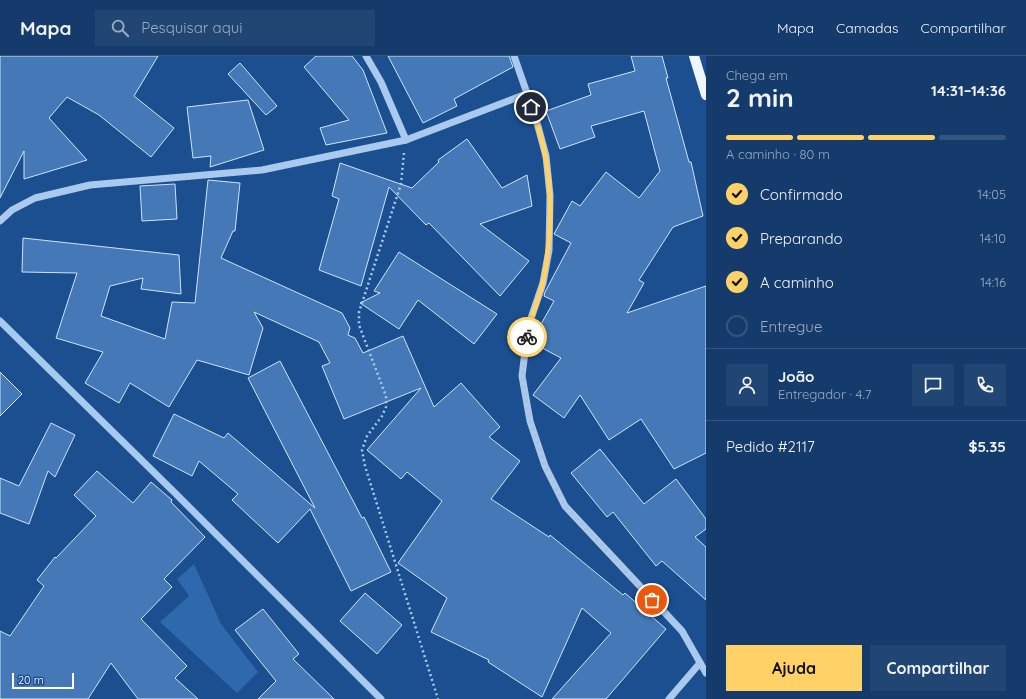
<!DOCTYPE html>
<html lang="pt">
<head>
<meta charset="utf-8">
<style>
	:root { --surface:#143b6b; --page:#214673; --text:#f1f3f6; --muted:#9dadc1; --line:#33557e; --accent:#ffd166 }
	body { margin:0; font-family:Quicksand,sans-serif; background:var(--page); color:var(--text); height:100vh; display:flex; flex-direction:column; font-size:15px; white-space:nowrap }
	* { box-sizing:border-box; margin:0 }
	p { font-size:13px; color:var(--muted) }
	.icon { flex:none; width:22px; height:22px; fill:none; stroke:currentColor; stroke-width:2; stroke-linecap:round; stroke-linejoin:round }
	.map { position:relative; flex:1; overflow:hidden }
	.details { display:flex; flex-direction:column; background:var(--surface); width:320px }
	.details>* { flex:none }
	.scale { position:absolute; left:12px; bottom:10px; width:62px; box-sizing:border-box; padding-left:4px; border:2px solid #fff; border-top:0; font-size:11px; line-height:14px; white-space:nowrap; color:#fff; -webkit-text-stroke:3px #1b4f8f; paint-order:stroke }
	.pin { position:absolute; display:grid; place-items:center; width:34px; height:34px; color:#fff; margin:-17px; border:2px solid #fff; border-radius:50%; box-shadow:0 1px 4px #0007 }
	.courier { position:absolute; display:grid; place-items:center; width:40px; height:40px; margin:-20px; border:3px solid #ffd166; border-radius:50%; background:#fff; color:#222; box-shadow:0 1px 5px #0007 }
	.head em { font-style:normal; font-weight:700 }
	.head div { display:flex; flex-direction:column-reverse }
	.head { display:flex; align-items:center; justify-content:space-between; height:68px; padding:0 20px }
	h1 { font-size:26px; font-weight:700; line-height:30px }
	.bar { display:grid; grid-template-columns:repeat(4,1fr); gap:6px 4px; align-content:center; height:48px; padding:0 20px }
	.bar i { height:5px; border-radius:3px; background:var(--line) }
	.bar .on { background:var(--accent) }
	.bar p { grid-column:span 4 }
	.line { display:flex; align-items:center; gap:10px; padding:0 20px; border-top:1px solid var(--line) }
	.line div { flex:1 }
	.round { display:grid; place-items:center; flex:none; width:42px; height:42px; border-radius:0px; background:var(--page) }
	ol { padding:0 20px; list-style:none }
	li { display:flex; align-items:center; gap:12px; height:44px }
	li p { margin-inline-start:auto }
	li .icon { padding:4px; border-radius:50%; background:var(--accent); color:#111; stroke-width:4 }
	li:last-child { color:var(--muted) }
	li i { width:22px; height:22px; border:2px solid var(--line); border-radius:50% }
	.button { display:flex; gap:8px; margin-top:auto; padding:8px 20px }
	.button a { flex:1; height:46px; border-radius:0px; background:var(--accent); color:#111; font-size:16px; font-weight:700; line-height:46px; text-align:center }
	.button a+a { background:var(--page); color:var(--text) }
	header { display:flex; align-items:center; gap:24px; box-sizing:border-box; height:56px; padding:0 20px; background:var(--surface); border-bottom:1px solid var(--line) }
	header strong { font-size:19px }
	nav { display:flex; gap:22px; margin-inline-start:auto; font-size:14px }
	.search { width:280px; height:36px; background:var(--page); display:flex; align-items:center; gap:10px; box-sizing:border-box; padding:0 14px; border-radius:0px; color:var(--muted); font-size:15px }
	main { display:flex; flex:1; min-height:0 }
	.map>svg:first-child { display:block }
	.green { fill:#2e69ad }
	.building { fill:#4478b7; stroke:#cfe3fa }
	.lines { fill:none; stroke-linecap:round; stroke-linejoin:round }
	.path { stroke:#a9c9ee; stroke-width:2.5; stroke-dasharray:2 3; stroke-linecap:butt }
	.minor { stroke:#a9c9ee; stroke-width:7 }
	.major { stroke:#f0f6ff; stroke-width:10 }
	.done { stroke:#afc1d8; stroke-width:4; stroke-dasharray:0 7.2 }
	.route { stroke:#ffd166; stroke-width:5 }
</style>
</head>
<body>
<header>
<strong>Mapa</strong>
<div class="search"><svg class="icon" aria-label="search" viewBox="0 0 24 24"><circle cx="10" cy="10" r="6"/><path d="M15 15l6 6"/></svg>Pesquisar aqui</div>
<nav><a>Mapa</a><a>Camadas</a><a>Compartilhar</a></nav>
</header>
<main>
<div class="map">
<svg width="706" height="643" viewBox="0 0 706 643">
	<rect width="100%" height="100%" fill="#1b4f8f"/>
	<!-- green -->
	<path class="green" d="M194 508 221 568 258 616 237 637 160 566 189 540 177 523Z"/>
	<!-- building -->
	<g class="building">
		<path d="M0 0H158L134 40 174 72 151 101 99 59 67 41 49 62 87 104 24 123V95L0 142Z"/>
		<path d="M316 0H352L363 14 387 77 326 89 320 72 349 64 304 11Z"/>
		<path d="M388 0H509L513 11 454 43 457 50 423 67Z"/>
		<path d="M631 0H662L668 22H666L689 106H691L703 160 673 171 639 224 644 227 627 257 706 230V397L674 413 641 363 609 384 580 339 564 362 533 339 561 302 531 286 554 245 544 240 545 236 571 187 554 178 572 145 580 150 606 116 639 142 660 115 644 55 591 70 595 81 560 93 546 55 591 39 588 28 635 15Z"/>
		<path d="M240 7 277 50 266 59 228 18Z"/>
		<path d="M248 44 264 94 210 111 211 100 193 102 187 51Z"/>
		<path d="M467 83 502 132 527 119 532 150 480 168 529 205 500 240 429 167 426 169 389 131 361 230 319 214 339 143 332 140 340 107 412 132 439 106 438 104Z"/>
		<path d="M208 124 240 127 235 175H233L221 202 342 257 350 272 348 279 355 282 363 297 403 280 434 351 461 327 500 371 489 381 520 405 491 443 549 481 550 479 623 539 625 537 666 573 606 643H552L611 577 582 552 542 641 488 606 489 604 431 576 447 542 398 507 442 445 407 416 401 423 367 394 421 332 344 363 322 310 330 307 319 286 254 256 263 272 249 319 197 304 169 351 130 327 119 347 85 327 103 296 56 282 77 217 22 216 23 182 179 199 181 238 141 233 143 222 110 230 101 260 165 283 172 246 195 247Z"/>
		<path d="M175 128 177 163 142 165 140 130Z"/>
		<path d="M399 196 497 258 474 288 418 244 399 273 360 247 380 237 374 235Z"/>
		<path d="M280 305 362 462 364 461 391 516 351 535 310 453 278 487 232 444 238 438 199 405 192 420 153 400 174 358 224 382 228 377 315 452 248 322Z"/>
		<path d="M0 316 22 338 0 360Z"/>
		<path d="M51 367 75 379 55 421 48 415 29 468 0 457V422L19 430Z"/>
		<path d="M600 393 644 448 676 423 706 463V473L695 481 706 491V544L662 505 656 510 613 456 607 461 571 417Z"/>
		<path d="M97 415 133 447 151 426 172 444 171 446 205 481 164 523 172 531 141 563 187 610 175 622 198 643H138L111 607 88 643H0V575L10 580 44 530 37 524 55 501 56 502 96 460 74 439Z"/>
		<path d="M365 537 402 569 377 598 340 565Z"/>
		<path d="M263 553 299 598 293 603 334 643H258L276 625 235 574Z"/>
	</g>
	<g class="lines">
		<!-- path -->
		<path class="path" d="M404 97 401 128 359 256V269L386 340V351L382 360 367 380 362 394 365 410 438 643"/>
		<!-- minor -->
		<g class="minor">
			<path d="M366 0 381 26 406 84"/>
			<path d="M514 0 536 63 546 100 550 139 549 194 543 227 528 271 522 320 530 365 545 410 565 450 682 575 706 617"/>
			<path d="M0 165 12 154 35 142 90 129 262 114 406 84 526 38"/>
			<path d="M0 265 174 436 381 643"/>
			<path d="M669 643 700 607"/>
		</g>
		<!-- major -->
		<path class="major" d="M694 0 706 39"/>
	</g>
	<g class="lines">
		<!-- done -->
		<path class="done" d="M527 281 522 320 530 365 545 410 565 450 652 544"/>
		<!-- route -->
		<path class="route" d="M527 281C530 261 539 244 543 225 555 167 553 106 531 51"/>
	</g>
</svg>
<div class="scale">20 m</div>
<div class="pin" style="left:652px;top:544px;background:#ea580c"><svg class="icon" aria-label="bag" viewBox="0 0 24 24"><path d="M5 8h14l-1 12H6zM9 8a3 3 0 0 1 6 0"/></svg></div>
<div class="pin" style="left:531px;top:51px;background:#1f2937"><svg class="icon" aria-label="home" viewBox="0 0 24 24"><path d="M3 11l9-7 9 7M6 9v11h12V9"/></svg></div>
<div class="courier" style="left:527px;top:281px"><svg class="icon" aria-label="bike" viewBox="0 0 24 24"><circle cx="6" cy="16" r="4"/><circle cx="18" cy="16" r="4"/><path d="M6 16l4-8h5l3 8M10 8l3 8H6M13 5h3"/></svg></div>
</div>
<section class="details">
<div class="head"><div><h1>2 min</h1><p>Chega em</p></div><em>14:31–14:36</em></div>
<div class="bar"><i class="on"></i><i class="on"></i><i class="on"></i><i></i><p>A caminho · 80 m</p></div>
<ol>
<li><svg class="icon" aria-label="check" viewBox="0 0 24 24"><path d="M5 12l5 5 9-10"/></svg>Confirmado<p>14:05</p></li>
<li><svg class="icon" aria-label="check" viewBox="0 0 24 24"><path d="M5 12l5 5 9-10"/></svg>Preparando<p>14:10</p></li>
<li><svg class="icon" aria-label="check" viewBox="0 0 24 24"><path d="M5 12l5 5 9-10"/></svg>A caminho<p>14:16</p></li>
<li><i></i>Entregue</li>
</ol>
<div class="line" style="height:72px"><a class="round"><svg class="icon" aria-label="person" viewBox="0 0 24 24"><circle cx="12" cy="8" r="4"/><path d="M4 21q1-7 8-7t8 7"/></svg></a><div><b>João</b><p>Entregador · 4.7</p></div><a class="round"><svg class="icon" aria-label="chat" viewBox="0 0 24 24"><path d="M4 5h16v11H9l-5 4z"/></svg></a><a class="round"><svg class="icon" aria-label="phone" viewBox="0 0 24 24"><path d="M5 4h4l2 5-3 2q2 4 5 5l2-3 5 2v4C11 20 4 13 5 4z"/></svg></a></div>
<div class="line" style="height:52px"><div>Pedido #2117</div><b>$5.35</b></div>
<div class="button"><a>Ajuda</a><a>Compartilhar</a></div>
</section>
</main>
</body>
</html>
